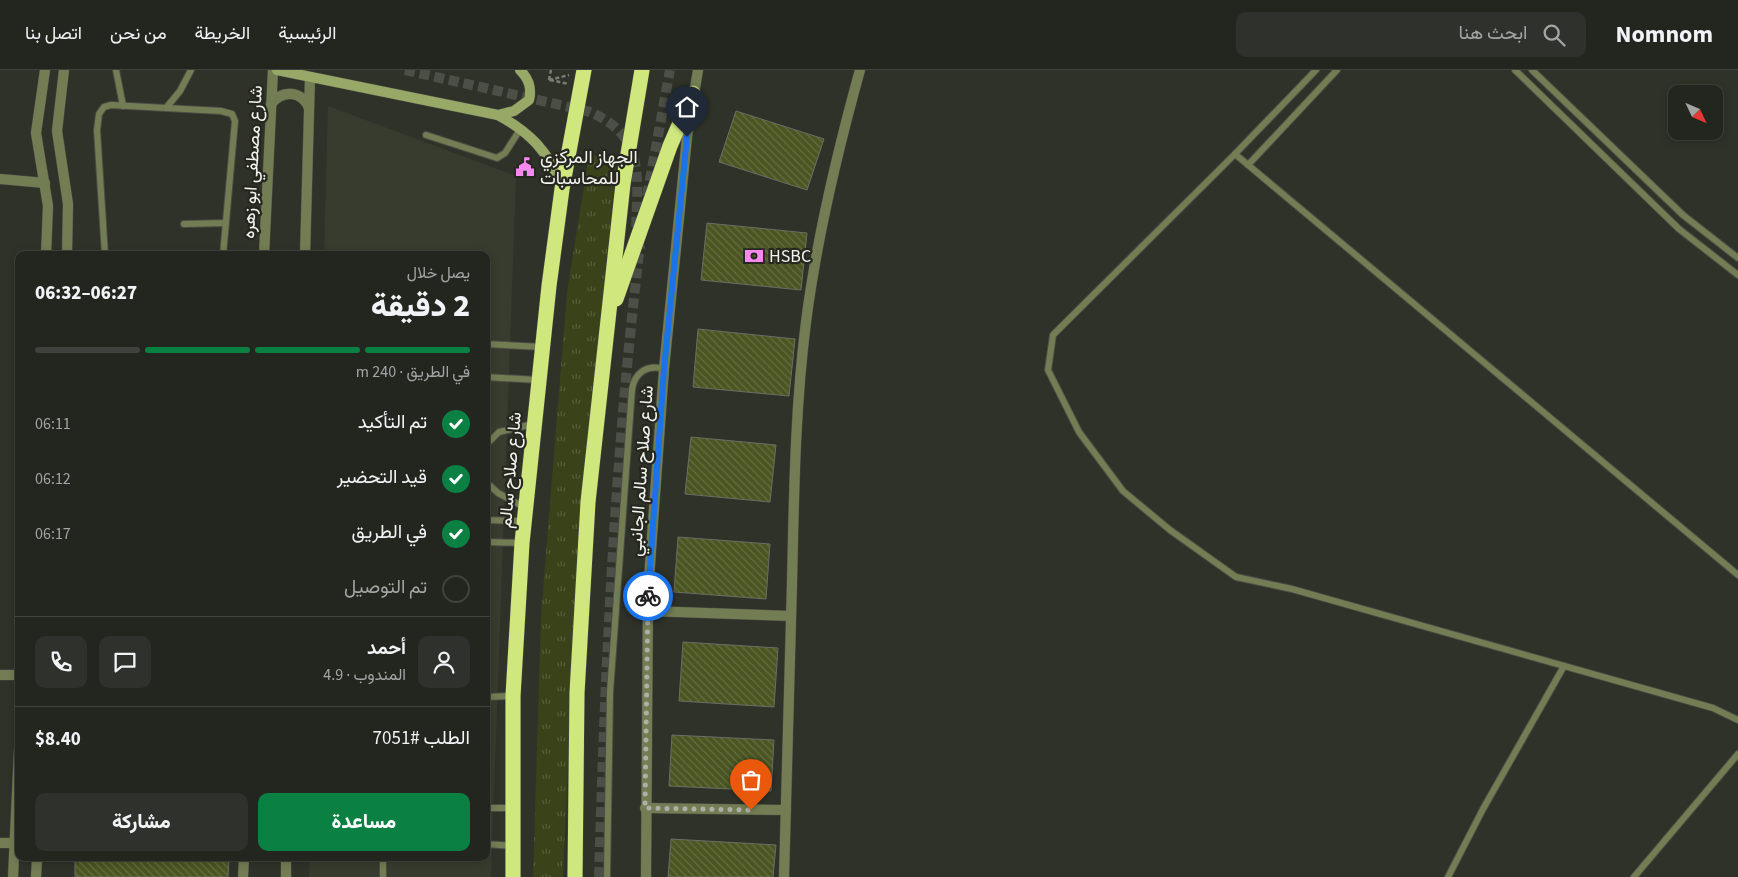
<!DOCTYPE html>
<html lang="ar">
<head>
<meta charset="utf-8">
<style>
	:root { --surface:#23261f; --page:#2f322c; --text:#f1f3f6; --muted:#a3a5a4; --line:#40433d; --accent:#0b8043 }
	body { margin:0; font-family:"Source Sans 3",Vazirmatn,sans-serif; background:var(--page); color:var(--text); direction:rtl; height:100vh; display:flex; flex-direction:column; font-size:19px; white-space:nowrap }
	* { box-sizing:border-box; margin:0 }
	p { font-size:16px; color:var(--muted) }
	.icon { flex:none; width:28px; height:28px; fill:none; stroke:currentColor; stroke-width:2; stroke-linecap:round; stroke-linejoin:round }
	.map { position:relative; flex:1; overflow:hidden; direction:ltr }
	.side { position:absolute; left:15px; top:181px; width:475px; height:610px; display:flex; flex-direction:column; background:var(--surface); border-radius:10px; box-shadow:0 2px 8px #0003,0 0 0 1px var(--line); direction:rtl }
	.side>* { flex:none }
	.needle { width:32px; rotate:134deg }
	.buttons { position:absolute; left:1668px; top:15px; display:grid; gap:10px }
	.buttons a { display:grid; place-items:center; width:55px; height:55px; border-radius:10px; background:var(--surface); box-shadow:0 2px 8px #0003,0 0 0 1px var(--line); font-size:25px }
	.pin { position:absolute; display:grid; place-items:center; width:42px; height:42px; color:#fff; margin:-51px -21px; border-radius:50% 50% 50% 0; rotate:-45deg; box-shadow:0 0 5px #0007 }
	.pin .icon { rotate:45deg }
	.courier { position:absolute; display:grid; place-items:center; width:50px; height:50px; margin:-25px; border:4px solid #1a73e8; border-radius:50%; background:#fff; color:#222; box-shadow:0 1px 6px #0007 }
	.overview em { font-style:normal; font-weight:800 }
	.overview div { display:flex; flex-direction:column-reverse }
	.overview { display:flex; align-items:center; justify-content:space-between; height:85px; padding:0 20px }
	h1 { font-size:32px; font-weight:800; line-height:38px }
	.bar { display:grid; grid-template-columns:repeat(4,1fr); gap:8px 5px; align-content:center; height:60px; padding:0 20px }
	.bar i { height:6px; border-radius:4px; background:var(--line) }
	.bar .current { background:var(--accent) }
	.bar p { grid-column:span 4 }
	.line { display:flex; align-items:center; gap:12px; padding:0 20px; border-top:1px solid var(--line) }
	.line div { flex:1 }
	.round { display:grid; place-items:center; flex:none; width:52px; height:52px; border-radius:10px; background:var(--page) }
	ol { padding:0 20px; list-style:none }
	li { display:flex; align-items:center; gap:15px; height:55px }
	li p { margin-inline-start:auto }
	li .icon { padding:5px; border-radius:50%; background:var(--accent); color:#fff; stroke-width:4 }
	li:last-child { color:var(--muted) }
	li i { width:28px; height:28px; border:2px solid var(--line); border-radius:50% }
	.primary-button { display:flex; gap:10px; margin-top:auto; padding:10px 20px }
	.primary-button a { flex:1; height:58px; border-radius:10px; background:var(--accent); color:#fff; font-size:20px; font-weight:800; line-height:58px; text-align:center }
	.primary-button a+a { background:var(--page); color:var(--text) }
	header { display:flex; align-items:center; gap:30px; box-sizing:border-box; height:70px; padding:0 25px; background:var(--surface); border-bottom:1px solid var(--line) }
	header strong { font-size:24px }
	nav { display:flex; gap:28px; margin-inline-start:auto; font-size:18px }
	.search { width:350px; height:45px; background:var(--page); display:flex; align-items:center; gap:12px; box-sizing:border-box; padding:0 18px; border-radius:10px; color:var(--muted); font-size:19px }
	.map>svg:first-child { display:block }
	.built { fill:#383c2e }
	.grass { fill:url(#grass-tufts) }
	.building { fill:url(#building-back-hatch); stroke:#6b6e65 }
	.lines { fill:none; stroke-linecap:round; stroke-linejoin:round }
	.secondary-tunnel { stroke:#4c4f47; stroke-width:10; stroke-dasharray:10 5; stroke-linecap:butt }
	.lane-casing { stroke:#4a4d45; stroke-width:8 }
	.street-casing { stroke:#4a4d45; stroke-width:11 }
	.secondary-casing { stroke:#4a4d45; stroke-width:11 }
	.highway-casing { stroke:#4a4d45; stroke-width:16 }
	.path { stroke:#7c7e76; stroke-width:2.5; stroke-dasharray:4 2.5; stroke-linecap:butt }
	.lane { stroke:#737d54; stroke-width:6 }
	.street { stroke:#737d54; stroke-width:10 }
	.secondary { stroke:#98a866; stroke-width:10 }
	.highway { stroke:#cfe77d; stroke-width:15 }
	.done { stroke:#aeafa9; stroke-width:5; stroke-dasharray:0 9 }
	.route { stroke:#1a73e8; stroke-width:6 }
	.labels { text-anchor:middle; stroke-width:4.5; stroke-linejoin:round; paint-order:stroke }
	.poi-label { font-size:18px; fill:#f2f3ee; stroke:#262820; text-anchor:start }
	.street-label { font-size:18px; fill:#f2f3ee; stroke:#262820 }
</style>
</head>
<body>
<header>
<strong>Nomnom</strong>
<div class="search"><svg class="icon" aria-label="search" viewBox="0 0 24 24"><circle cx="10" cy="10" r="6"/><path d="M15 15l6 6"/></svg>ابحث هنا</div>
<nav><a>الرئيسية</a><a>الخريطة</a><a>من نحن</a><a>اتصل بنا</a></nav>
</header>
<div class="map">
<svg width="1738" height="807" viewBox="0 0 1738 807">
	<defs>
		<pattern id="grass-tufts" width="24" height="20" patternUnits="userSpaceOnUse" patternTransform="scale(1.25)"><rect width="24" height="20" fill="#394219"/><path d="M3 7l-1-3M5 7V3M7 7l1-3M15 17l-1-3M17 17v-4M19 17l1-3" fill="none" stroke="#565e3b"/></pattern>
		<pattern id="building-back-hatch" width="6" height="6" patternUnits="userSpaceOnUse" patternTransform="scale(1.25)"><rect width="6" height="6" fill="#4a5522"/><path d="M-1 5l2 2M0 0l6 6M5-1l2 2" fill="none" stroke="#656e42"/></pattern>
	</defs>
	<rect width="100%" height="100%" fill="#2f3229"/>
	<!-- built -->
	<path class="built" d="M328 36 516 106 491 807H309L310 788H486V185H324Z"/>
	<!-- grass -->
	<path class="grass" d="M589 85 617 89 578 471 563 807H533L541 545 567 222Z"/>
	<!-- building -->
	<g class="building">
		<path d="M736 41 824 69 807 120 719 92Z"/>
		<path d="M707 153 807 163 801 220 701 210Z"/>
		<path d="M698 259 795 269 789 326 693 317Z"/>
		<path d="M691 367 776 375 770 432 685 424Z"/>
		<path d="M678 467 770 474 766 529 674 522Z"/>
		<path d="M683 572 778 578 774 637 679 631Z"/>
		<path d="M672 665 774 670 771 721 669 716Z"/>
		<path d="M671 769 776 775 773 807H668Z"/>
		<path d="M75 788H229L228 807H75Z"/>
	</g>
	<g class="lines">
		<!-- secondary-tunnel -->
		<g class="secondary-tunnel">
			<path d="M405 0 587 41C647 64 637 109 636 162"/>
			<path d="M647 126 670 0"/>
			<path d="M599 807C605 596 615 384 640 175"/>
		</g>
		<!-- lane casing -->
		<g class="lane-casing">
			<g id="lane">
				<path d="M116 0 123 36"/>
				<path d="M1316 0 1235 84 1053 265 1048 300 1079 362 1123 421 1170 460 1236 507 1292 519 1713 638 1738 650"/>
				<path d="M1515 0 1679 159 1738 205"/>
				<path d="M1532 0 1683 145 1738 188"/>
				<path d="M166 38 180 21 191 0"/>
				<path d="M426 65 497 88 505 83 521 58"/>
				<path d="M1235 84 1738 505"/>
				<path d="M1248 95 1337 0"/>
				<path d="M184 154 226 153"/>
				<path d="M105 185 97 60 99 44 104 37 111 35 221 41 232 44 235 51 223 185"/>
				<path d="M486 274 542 277"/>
				<path d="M486 307 538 310"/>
				<path d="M486 375 499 362 533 354"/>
				<path d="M486 412 498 423 524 437"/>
				<path d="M486 450 524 451"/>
				<path d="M486 472 522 473"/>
				<path d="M486 627 512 626"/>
				<path d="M486 738H512"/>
				<path d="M486 774 512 776"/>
				<path d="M383 807V788"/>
				<path d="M607 807 610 622 632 319C635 302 648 294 664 299"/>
				<path d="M1448 807 1483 739 1564 596"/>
				<path d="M1634 807 1738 684"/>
			</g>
		</g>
		<!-- street casing -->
		<g class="street-casing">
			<g id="street">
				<path d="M45 0 36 63 48 136 46 185"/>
				<path d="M64 0 57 61 68 134 67 185"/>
				<path d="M271 34C283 19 302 21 309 38"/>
				<path d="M0 109 45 113"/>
				<path d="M264 185 273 0"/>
				<path d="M305 185 310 7"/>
				<path d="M648 541 791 546"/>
				<path d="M0 605H19"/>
				<path d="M645 738 786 740"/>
				<path d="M0 773H14"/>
				<path d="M13 807 19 680"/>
				<path d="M36 807 37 788"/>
				<path d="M243 807 244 788"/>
				<path d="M286 807V788"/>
				<path d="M646 807 648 523 664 299 687 67 698 0"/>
				<path d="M784 807C787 709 790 611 792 513 794 425 795 338 806 252 817 166 837 83 860 0"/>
			</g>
		</g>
		<!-- secondary casing -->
		<g class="secondary-casing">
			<g id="secondary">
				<path d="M277 0 498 45C529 62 549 81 561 116"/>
				<path d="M498 45 514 41 529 30C532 18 529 9 520 0"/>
			</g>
		</g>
		<!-- highway casing -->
		<g class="highway-casing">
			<g id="highway">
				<path d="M616 229 670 76 693 23"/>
				<path d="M513 807V626L522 473 549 216 562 119 584 0"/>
				<path d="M575 807 577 623 588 432 623 114 642 0"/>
			</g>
		</g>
		<!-- path -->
		<g class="path">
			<path d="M549 10 569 5"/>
			<path d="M549 10 551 0"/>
			<path d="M550 10 569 14"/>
		</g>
		<!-- lane -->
		<use href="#lane" class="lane"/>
		<!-- street -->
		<use href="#street" class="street"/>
		<!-- secondary -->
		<use href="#secondary" class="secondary"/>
		<!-- highway -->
		<use href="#highway" class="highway"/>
	</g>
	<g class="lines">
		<!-- done -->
		<path class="done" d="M648 526 645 738 751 740"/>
		<!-- route -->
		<path class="route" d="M648 526 664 299 687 67"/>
	</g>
	<!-- icons -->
	<defs>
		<g id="civic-bare" transform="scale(1.5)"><path d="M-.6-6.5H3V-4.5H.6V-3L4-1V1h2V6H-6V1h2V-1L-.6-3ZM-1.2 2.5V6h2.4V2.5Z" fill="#f689ee" stroke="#262820" stroke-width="2.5" paint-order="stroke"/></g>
		<g id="bank-bare" transform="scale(1.5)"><path d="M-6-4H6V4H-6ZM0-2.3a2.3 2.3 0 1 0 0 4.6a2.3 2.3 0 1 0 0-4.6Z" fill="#f689ee" stroke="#262820" stroke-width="2.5" paint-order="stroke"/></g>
	</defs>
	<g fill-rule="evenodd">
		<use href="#civic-bare" x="525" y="97"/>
		<use href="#bank-bare" x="754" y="186"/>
	</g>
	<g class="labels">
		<!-- poi labels -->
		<g class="poi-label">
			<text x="540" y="93">الجهاز المركزي<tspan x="540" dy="21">للمحاسبات</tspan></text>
			<text x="769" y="192">HSBC</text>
		</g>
		<!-- street labels -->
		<g class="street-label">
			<text transform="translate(252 92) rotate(-87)" y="6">شارع مصطفي ابو زهره</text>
			<text transform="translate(510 400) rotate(-85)" y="6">شارع صلاح سالم</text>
			<text transform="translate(641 401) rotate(-86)" y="6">شارع صلاح سالم الجانبي</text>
		</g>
	</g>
</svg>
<div class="buttons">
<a><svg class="needle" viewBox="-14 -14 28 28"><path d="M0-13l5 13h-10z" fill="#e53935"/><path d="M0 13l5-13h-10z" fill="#a3a5a4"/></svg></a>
</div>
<div class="pin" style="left:751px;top:740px;background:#ea580c"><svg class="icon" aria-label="bag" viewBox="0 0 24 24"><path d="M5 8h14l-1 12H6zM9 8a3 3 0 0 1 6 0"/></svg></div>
<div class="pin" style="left:687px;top:67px;background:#1f2937"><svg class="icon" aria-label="home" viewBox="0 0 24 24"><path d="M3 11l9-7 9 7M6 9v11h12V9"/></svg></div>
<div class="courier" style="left:648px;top:526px"><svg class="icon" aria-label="bike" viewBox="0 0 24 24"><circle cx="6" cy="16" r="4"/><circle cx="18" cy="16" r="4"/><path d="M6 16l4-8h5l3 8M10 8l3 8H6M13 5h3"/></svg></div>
<section class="side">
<div class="overview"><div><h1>2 دقيقة</h1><p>يصل خلال</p></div><em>06:27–06:32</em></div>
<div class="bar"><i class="current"></i><i class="current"></i><i class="current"></i><i></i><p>في الطريق · 240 m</p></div>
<ol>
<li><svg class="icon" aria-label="check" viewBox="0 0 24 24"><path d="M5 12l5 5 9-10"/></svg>تم التأكيد<p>06:11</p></li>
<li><svg class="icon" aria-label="check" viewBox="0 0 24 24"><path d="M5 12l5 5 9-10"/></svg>قيد التحضير<p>06:12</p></li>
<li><svg class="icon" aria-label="check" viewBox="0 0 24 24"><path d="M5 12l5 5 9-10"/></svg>في الطريق<p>06:17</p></li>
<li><i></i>تم التوصيل</li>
</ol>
<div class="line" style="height:90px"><a class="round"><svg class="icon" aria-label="person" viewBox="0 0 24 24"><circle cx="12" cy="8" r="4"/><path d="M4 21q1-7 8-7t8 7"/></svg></a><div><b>أحمد</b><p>المندوب · 4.9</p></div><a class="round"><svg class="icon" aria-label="chat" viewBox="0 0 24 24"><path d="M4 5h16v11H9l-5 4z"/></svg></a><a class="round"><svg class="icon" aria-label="phone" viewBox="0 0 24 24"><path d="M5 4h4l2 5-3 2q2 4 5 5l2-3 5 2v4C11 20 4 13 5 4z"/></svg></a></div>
<div class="line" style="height:65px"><div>الطلب #7051</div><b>$8.40</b></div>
<div class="primary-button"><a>مساعدة</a><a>مشاركة</a></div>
</section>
</div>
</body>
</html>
